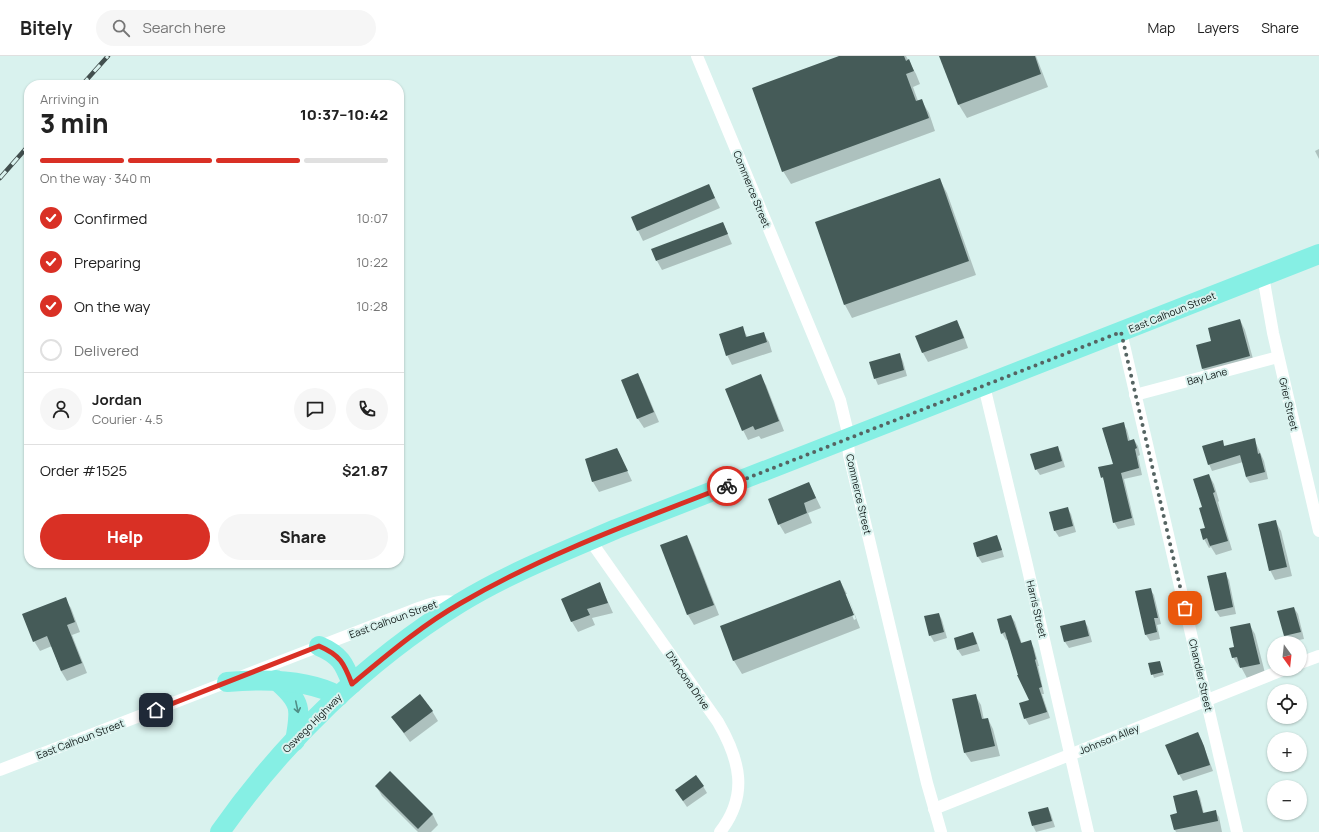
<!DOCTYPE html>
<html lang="en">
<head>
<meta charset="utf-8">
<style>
	:root { --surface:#fff; --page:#f6f6f6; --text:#222; --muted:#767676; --line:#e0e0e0; --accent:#d93025 }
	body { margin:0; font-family:Manrope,sans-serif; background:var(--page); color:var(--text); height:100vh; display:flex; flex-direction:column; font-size:15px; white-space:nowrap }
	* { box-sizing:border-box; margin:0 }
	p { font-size:13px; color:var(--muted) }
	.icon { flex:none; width:22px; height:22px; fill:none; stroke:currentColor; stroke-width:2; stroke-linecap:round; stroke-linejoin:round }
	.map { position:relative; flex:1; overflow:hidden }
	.drawer { position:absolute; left:24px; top:24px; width:380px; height:488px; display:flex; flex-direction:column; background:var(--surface); border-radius:16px; box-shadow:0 1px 3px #0004 }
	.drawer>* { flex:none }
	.needle { width:26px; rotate:165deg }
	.fabs { position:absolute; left:1267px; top:580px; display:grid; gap:8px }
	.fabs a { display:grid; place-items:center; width:40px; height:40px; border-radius:50%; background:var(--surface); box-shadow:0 1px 3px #0004; font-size:20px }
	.pin { position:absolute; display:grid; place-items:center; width:34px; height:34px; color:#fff; margin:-17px; border-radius:8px; box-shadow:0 2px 6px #0006 }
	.courier { position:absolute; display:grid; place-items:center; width:40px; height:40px; margin:-20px; border:3px solid #d93025; border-radius:50%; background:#fff; color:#222; box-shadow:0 1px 5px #0007 }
	.headline em { font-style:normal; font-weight:800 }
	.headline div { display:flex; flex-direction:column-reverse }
	.headline { display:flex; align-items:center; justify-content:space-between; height:68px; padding:0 16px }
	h1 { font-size:26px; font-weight:800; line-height:30px }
	.bar { display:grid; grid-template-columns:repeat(4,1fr); gap:6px 4px; align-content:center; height:48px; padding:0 16px }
	.bar i { height:5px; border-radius:3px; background:var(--line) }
	.bar .on { background:var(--accent) }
	.bar p { grid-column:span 4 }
	.line { display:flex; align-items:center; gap:10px; padding:0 16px; border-top:1px solid var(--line) }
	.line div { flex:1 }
	.round { display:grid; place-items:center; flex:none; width:42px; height:42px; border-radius:21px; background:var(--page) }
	ol { padding:0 16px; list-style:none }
	li { display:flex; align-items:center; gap:12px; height:44px }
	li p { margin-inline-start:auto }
	li .icon { padding:4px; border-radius:50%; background:var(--accent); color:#fff; stroke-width:4 }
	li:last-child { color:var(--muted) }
	li i { width:22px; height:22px; border:2px solid var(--line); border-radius:50% }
	.button { display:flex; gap:8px; margin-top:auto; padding:8px 16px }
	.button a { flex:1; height:46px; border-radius:24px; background:var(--accent); color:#fff; font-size:16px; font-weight:800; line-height:46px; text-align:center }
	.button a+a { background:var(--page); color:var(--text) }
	header { display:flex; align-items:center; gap:24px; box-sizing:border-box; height:56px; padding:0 20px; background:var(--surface); border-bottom:1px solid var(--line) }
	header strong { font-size:19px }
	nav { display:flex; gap:22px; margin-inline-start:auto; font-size:14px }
	.search { width:280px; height:36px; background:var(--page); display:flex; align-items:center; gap:10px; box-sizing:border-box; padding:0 14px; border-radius:22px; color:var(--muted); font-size:15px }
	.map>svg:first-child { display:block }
	.shadow { fill:#0003; fill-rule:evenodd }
	.building { fill:#455b58 }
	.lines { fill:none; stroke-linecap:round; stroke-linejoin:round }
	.minor { stroke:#fff; stroke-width:12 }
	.primary { stroke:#86efe4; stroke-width:20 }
	.rail-casing { stroke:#424f4e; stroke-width:4.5 }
	.rail { stroke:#d9f2ee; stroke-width:3; stroke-dasharray:9; stroke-linecap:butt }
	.oneway { stroke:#508e87 }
	.done { stroke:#556462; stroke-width:4; stroke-dasharray:0 7.2 }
	.route { stroke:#d93025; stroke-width:5 }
	.labels { text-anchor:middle; stroke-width:4; stroke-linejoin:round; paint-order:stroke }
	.street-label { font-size:10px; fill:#0e1716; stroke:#d9f2ee }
</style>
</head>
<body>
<header>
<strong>Bitely</strong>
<div class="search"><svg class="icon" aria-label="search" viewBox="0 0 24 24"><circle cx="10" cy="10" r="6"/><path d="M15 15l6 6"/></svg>Search here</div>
<nav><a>Map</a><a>Layers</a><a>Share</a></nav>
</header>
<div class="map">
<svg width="1319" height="776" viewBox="0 0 1319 776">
	<rect width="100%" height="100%" fill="#d9f2ee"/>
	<!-- shadow -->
	<g class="shadow">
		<path d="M842 0H906L916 18 920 28 913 31 918 45 921 44 929 57 935 75 791 128 783 115Z"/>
		<path d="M940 0H1036L1048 31 967 62 959 49Z"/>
		<path d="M1319 93V103L1315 95Z"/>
		<path d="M940 124 947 137 976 219 852 262 845 249 816 167Z"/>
		<path d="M709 129 720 152 643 185 632 162Z"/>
		<path d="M723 167 732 188 662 214 657 205Z"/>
		<path d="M1240 264 1245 274 1255 310 1209 322 1203 313 1212 285Z"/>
		<path d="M957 266 962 275 968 292 928 306 923 297 917 280Z"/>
		<path d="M742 271 748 282 763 277 769 286 772 296 732 309 727 299Z"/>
		<path d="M899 298 903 305 907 320 878 329 875 322Z"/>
		<path d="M637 318 643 328 659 366 644 372 638 363 622 324Z"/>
		<path d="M760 320 766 329 784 375 761 383 759 380 748 384 743 374Z"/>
		<path d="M1123 367 1127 374 1130 385 1134 384 1138 390 1140 399 1138 400 1142 419 1124 423 1135 469 1118 473 1114 466 1105 427 1102 421 1114 409Z"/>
		<path d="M1254 383 1264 405 1268 423 1250 427 1246 421 1243 406 1212 415 1209 408 1222 385 1225 391Z"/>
		<path d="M1057 391 1061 397 1065 411 1040 419 1036 413Z"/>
		<path d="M617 393 632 425 599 436 593 426 586 403Z"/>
		<path d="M1209 419 1214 428 1219 445 1218 446 1232 494 1216 499 1211 491 1209 492 1204 483 1206 473 1203 452Z"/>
		<path d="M809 427 821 452 808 457 812 467 785 478 779 468Z"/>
		<path d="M1067 452 1071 458 1076 476 1059 481 1055 475 1050 457Z"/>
		<path d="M1275 465 1281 475 1292 520 1275 524 1270 514Z"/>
		<path d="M687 480 692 490 719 559 694 569 688 559 662 490Z"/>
		<path d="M997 481 1000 487 1004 501 982 507 978 501 974 487Z"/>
		<path d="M1225 517 1229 524 1236 558 1220 561 1216 555 1209 521Z"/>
		<path d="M840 525 847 538 860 572 742 618 734 605 721 571ZM844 538H847L856 563 854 564Z"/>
		<path d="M600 528 613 557 592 562 595 569 578 576 572 566 563 543Z"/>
		<path d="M1150 533 1154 539 1161 568 1157 569 1160 583 1150 585 1146 579 1136 536Z"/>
		<path d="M65 543 71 552 80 576 72 579 87 617 67 625 61 615 52 590 40 595 34 585Z"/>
		<path d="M1294 552 1298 558 1304 583 1288 586 1285 580 1279 555Z"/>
		<path d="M939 558 942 564 947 582 934 586 930 579Z"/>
		<path d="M1011 560 1015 566 1022 588 1030 585 1034 592 1039 610H1038L1044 638H1042L1050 662 1029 669 1025 662 1030 645 1008 583 1006 584 1002 577Z"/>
		<path d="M1084 565 1088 571 1092 586 1069 592 1065 586 1062 571Z"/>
		<path d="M1249 568 1255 578 1265 617 1247 622 1241 611H1239L1233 601 1235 591Z"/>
		<path d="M973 577 976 583 980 595 962 600 958 594 955 582Z"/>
		<path d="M1159 606 1164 619 1154 622 1149 608Z"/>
		<path d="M975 639 981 649 984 664 988 663 993 673 1000 700 971 706 965 697Z"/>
		<path d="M432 655 438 665 410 686 392 661Z"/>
		<path d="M1201 683 1213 715 1183 725 1179 718Z"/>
		<path d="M390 716 433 759 438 769 431 776H418L382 740 376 730Z"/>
		<path d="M703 730 707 737 687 751 676 735Z"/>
		<path d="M1196 735 1200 741 1204 758 1215 755 1219 761 1222 776H1176L1175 774 1178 758Z"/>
		<path d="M1048 752 1051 758 1055 771 1036 776 1033 770Z"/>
	</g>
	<!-- building -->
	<g class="building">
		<path d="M839 0H904L906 5 909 3 914 15 906 18 916 45 922 43 929 62 782 116 752 32Z"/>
		<path d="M939 0H1035L1041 18 958 49Z"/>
		<path d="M940 122 969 205 844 249 815 166Z"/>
		<path d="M709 128 715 142 637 175 631 161Z"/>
		<path d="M723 166 728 178 656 205 651 193Z"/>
		<path d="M1240 263 1250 300 1202 313 1196 289 1211 285 1208 272Z"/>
		<path d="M957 264 964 282 922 297 915 280Z"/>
		<path d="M743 270 746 281 764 276 767 286 726 300 719 278Z"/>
		<path d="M900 297 904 314 874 323 869 306Z"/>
		<path d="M638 317 654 356 637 363 621 324Z"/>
		<path d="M761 318 779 365 755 374 753 370 742 375 725 333Z"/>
		<path d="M1124 366 1128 385 1134 383 1137 392 1135 393 1139 412 1121 417 1132 462 1113 467 1103 421 1101 422 1098 411 1113 408 1102 372Z"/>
		<path d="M1255 382 1258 398 1260 397 1265 416 1246 421 1240 399 1208 409 1202 390 1223 384 1224 390Z"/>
		<path d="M1058 390 1062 405 1035 414 1030 398Z"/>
		<path d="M617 392 628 415 592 426 585 403Z"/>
		<path d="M1209 418 1215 436 1213 437 1228 485 1210 490 1207 482 1203 484 1200 473 1205 472 1199 452 1202 451 1193 423Z"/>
		<path d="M809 426 816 442 804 447 807 457 778 469 768 443Z"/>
		<path d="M1068 451 1073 470 1054 475 1049 456Z"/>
		<path d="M1276 464 1287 511 1269 515 1258 468Z"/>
		<path d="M687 479 714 549 687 559 660 489Z"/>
		<path d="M997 479 1002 494 977 501 973 487Z"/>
		<path d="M1226 516 1233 551 1215 555 1207 520Z"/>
		<path d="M840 524 854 559 733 605 720 570Z"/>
		<path d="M600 526 608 547 587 553 590 559 571 566 561 543Z"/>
		<path d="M1151 532 1158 562H1154L1157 576 1145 579 1135 535Z"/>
		<path d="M66 541 75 566 67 569 82 607 61 615 47 580 33 586 22 558Z"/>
		<path d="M1294 551 1301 576 1284 580 1277 555Z"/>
		<path d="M939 557 944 576 929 580 924 560Z"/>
		<path d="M1011 559 1021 587 1031 584 1036 603 1035 604 1042 631 1039 632 1047 656 1024 663 1019 647 1029 644 1017 619H1018L1005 576 1001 578 997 563Z"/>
		<path d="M1085 564 1089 580 1064 586 1060 570Z"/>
		<path d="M1250 567 1260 608 1240 612 1237 601 1232 602 1229 592 1234 591 1230 571Z"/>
		<path d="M973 576 977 588 957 594 954 582Z"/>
		<path d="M1160 605 1163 616 1151 619 1148 607Z"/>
		<path d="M420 638 433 655 404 677 391 661Z"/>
		<path d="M976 638 982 663 988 662 995 690 964 697 952 643Z"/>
		<path d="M1198 676 1204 690 1210 709 1178 719 1165 689Z"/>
		<path d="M390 715 433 758 418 773 375 730Z"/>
		<path d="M696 719 704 730 683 745 675 734Z"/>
		<path d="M1197 734 1203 757 1216 754 1218 765 1174 774 1170 759 1177 757 1173 740Z"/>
		<path d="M1048 751 1052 765 1032 770 1028 756Z"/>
	</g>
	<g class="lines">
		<!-- minor -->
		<g class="minor">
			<path d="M697 0 840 344 847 373 849 399 927 727 941 776"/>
			<path d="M1263 220 1273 277 1319 475"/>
			<path d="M1121 276 1237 776"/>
			<path d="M984 330 1026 505 1088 776"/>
			<path d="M1135 339 1278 301"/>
			<path d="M590 484 718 666C740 704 749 739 720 776"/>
			<path d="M1300 607 1319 600"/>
			<path d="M0 714 408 556C427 549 440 542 460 547"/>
			<path d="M934 753 1285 613"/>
		</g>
		<!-- primary -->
		<g class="primary">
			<path d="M319 590C340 599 344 607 352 628"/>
			<path d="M276 624C302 646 301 653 295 685"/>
			<path d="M227 626C261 623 308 623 339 640"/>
			<path d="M220 776C283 686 366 605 460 547 509 517 563 496 616 473L1319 198"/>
		</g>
		<!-- rail casing -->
		<g class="rail-casing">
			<g id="rail">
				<path d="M82 29 108 0"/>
				<path d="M0 122 29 89"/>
			</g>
		</g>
		<!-- rail -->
		<use href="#rail" class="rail"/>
	</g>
	<!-- one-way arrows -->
	<defs><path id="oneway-shaft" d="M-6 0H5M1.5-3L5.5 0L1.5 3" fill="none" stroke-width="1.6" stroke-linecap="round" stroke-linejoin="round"/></defs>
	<use class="oneway" href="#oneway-shaft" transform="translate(297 651) rotate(78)"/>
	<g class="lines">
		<!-- done -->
		<path class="done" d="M727 430 1121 276 1185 552"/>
		<!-- route -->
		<path class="route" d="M156 654 319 590C340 599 344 607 352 628 387 599 422 569 461 547 545 498 637 465 727 430"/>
	</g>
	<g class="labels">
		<!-- street labels -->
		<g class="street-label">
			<text transform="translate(752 133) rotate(68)" y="4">Commerce Street</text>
			<text transform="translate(1172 256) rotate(-22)" y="4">East Calhoun Street</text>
			<text transform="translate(1207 320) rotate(-15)" y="4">Bay Lane</text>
			<text transform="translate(1289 348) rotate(77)" y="4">Grier Street</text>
			<text transform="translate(859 438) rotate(77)" y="4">Commerce Street</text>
			<text transform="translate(1037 553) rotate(77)" y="4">Harris Street</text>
			<text transform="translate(393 563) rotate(-20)" y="4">East Calhoun Street</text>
			<text transform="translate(1201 619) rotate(77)" y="4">Chandler Street</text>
			<text transform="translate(688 624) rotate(55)" y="4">D'Ancona Drive</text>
			<text transform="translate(312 667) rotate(-45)" y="4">Oswego Highway</text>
			<text transform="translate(80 683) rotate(-21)" y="4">East Calhoun Street</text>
			<text transform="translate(1109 683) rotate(-22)" y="4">Johnson Alley</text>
		</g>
	</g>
</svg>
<div class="fabs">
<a><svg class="needle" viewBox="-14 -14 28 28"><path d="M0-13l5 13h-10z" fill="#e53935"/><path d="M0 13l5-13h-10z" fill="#767676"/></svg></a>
<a><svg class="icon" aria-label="locate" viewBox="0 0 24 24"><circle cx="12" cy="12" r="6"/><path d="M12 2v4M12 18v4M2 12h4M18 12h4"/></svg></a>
<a>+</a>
<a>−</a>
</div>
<div class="pin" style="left:1185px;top:552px;background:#ea580c"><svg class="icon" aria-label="bag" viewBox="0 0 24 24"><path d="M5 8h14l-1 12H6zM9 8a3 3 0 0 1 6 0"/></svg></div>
<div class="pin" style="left:156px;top:654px;background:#1f2937"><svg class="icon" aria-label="home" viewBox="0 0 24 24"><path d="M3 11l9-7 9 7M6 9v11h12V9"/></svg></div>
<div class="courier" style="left:727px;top:430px"><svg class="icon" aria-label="bike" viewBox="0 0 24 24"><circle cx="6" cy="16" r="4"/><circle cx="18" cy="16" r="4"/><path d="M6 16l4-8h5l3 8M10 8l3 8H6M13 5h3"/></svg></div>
<section class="drawer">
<div class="headline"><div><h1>3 min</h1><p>Arriving in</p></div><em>10:37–10:42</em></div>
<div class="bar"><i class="on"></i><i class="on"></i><i class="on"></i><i></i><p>On the way · 340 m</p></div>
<ol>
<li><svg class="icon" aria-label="check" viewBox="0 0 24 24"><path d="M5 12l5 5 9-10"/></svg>Confirmed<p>10:07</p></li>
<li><svg class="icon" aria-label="check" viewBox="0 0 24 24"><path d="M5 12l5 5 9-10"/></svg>Preparing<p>10:22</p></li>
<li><svg class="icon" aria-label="check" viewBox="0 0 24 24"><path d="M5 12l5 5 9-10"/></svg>On the way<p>10:28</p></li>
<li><i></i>Delivered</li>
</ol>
<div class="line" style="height:72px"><a class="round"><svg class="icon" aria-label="person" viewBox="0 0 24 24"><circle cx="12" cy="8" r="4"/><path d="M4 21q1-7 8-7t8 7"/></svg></a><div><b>Jordan</b><p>Courier · 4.5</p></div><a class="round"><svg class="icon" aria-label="chat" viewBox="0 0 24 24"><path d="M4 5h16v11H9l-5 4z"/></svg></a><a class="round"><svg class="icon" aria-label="phone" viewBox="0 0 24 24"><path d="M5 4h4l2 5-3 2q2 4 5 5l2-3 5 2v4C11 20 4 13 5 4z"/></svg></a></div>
<div class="line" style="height:52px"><div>Order #1525</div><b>$21.87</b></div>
<div class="button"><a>Help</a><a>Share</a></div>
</section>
</div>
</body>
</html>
